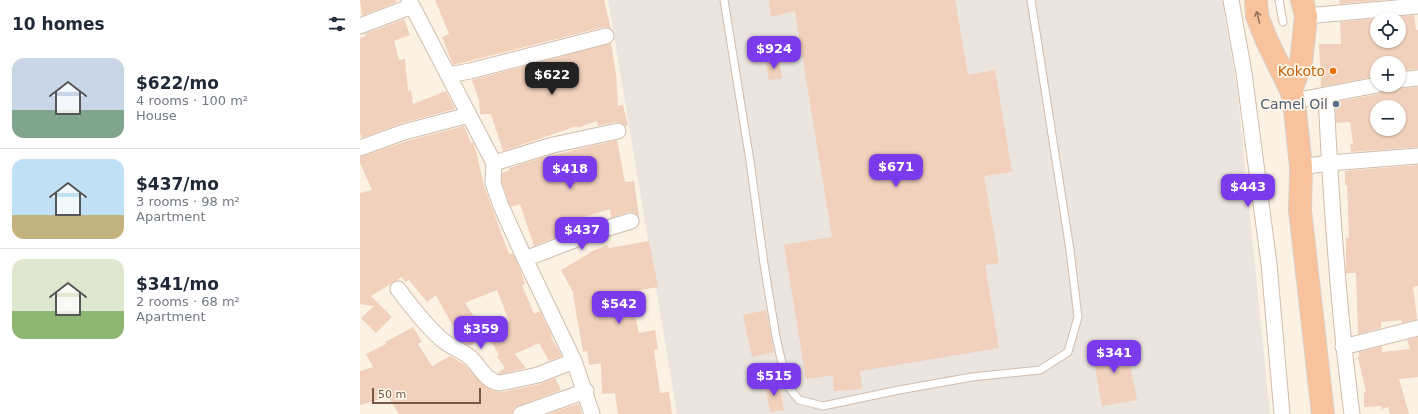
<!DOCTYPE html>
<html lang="en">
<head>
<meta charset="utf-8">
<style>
	:root { --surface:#fff; --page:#f2f2f3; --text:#1f2937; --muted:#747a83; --line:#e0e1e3; --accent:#7c3aed }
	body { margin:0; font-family:"DejaVu Sans",sans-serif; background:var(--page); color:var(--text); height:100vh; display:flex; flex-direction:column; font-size:15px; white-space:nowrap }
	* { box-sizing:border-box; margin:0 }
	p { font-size:13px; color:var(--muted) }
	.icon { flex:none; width:22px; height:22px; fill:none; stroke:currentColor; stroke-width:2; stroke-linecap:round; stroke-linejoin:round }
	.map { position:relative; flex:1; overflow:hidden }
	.drawer { display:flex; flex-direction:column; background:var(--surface); width:360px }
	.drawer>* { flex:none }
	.controls { position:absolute; left:1010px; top:12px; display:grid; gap:8px }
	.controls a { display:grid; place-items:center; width:36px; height:36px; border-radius:50%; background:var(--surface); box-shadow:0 1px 3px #0004; font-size:20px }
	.scale { position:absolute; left:12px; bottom:10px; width:109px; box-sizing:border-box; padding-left:4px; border:2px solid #74584a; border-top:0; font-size:11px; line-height:14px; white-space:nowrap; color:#74584a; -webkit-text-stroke:3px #fff6ea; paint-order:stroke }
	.price { position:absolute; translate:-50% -34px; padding:0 9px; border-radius:8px; background:var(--accent); color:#fff; font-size:13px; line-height:26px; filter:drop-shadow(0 1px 2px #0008) }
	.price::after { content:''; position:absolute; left:50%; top:24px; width:12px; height:9px; margin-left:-6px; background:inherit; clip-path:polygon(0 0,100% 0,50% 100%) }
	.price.current { background:#222; color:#fff }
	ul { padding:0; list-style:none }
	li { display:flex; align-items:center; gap:12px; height:100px; padding:0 12px }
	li+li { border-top:1px solid var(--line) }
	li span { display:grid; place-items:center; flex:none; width:112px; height:80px; border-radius:12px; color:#555 }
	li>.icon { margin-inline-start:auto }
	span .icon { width:48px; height:48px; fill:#fffc; stroke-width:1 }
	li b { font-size:17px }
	h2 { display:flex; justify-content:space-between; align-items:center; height:48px; padding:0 12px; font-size:17px }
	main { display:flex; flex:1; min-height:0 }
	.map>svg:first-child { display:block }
	.industrial { fill:#ece4de }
	.building { fill:#f1d0bc; fill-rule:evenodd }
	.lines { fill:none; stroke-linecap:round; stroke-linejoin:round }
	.service-casing { stroke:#d0bcad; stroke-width:9 }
	.minor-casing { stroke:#d0bcad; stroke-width:17 }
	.trunk-casing { stroke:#d8d0cc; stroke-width:24 }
	.service { stroke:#fff; stroke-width:7 }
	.minor { stroke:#fff; stroke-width:15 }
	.trunk { stroke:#f8c39c; stroke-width:22 }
	.oneway { stroke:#95735e }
	.food-dot { fill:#e8710a; stroke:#fff6ea; stroke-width:1.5 }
	.service-dot { fill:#5c6f8a; stroke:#fff6ea; stroke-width:1.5 }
	.labels { text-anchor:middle; stroke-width:3.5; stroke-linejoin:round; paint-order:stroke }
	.food-label { font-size:14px; fill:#c56008; stroke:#fff6ea; text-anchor:end }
	.service-label { font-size:14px; fill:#4e5e75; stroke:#fff6ea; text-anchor:end }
</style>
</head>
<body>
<main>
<section class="drawer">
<h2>10 homes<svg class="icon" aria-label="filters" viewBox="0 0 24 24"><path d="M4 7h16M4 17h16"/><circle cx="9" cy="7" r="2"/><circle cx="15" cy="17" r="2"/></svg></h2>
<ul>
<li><span style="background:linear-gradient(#c9d6e8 65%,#7fa58c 0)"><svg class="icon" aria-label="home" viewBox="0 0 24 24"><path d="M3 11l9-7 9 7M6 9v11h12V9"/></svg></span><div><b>$622/mo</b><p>4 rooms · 100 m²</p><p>House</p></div></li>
<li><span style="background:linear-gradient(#bfe0f5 70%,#c2b280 0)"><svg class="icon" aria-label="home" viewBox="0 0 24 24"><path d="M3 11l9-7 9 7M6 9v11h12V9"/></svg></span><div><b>$437/mo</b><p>3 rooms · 98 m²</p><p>Apartment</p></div></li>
<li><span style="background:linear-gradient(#dfe7d0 65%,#8fb573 0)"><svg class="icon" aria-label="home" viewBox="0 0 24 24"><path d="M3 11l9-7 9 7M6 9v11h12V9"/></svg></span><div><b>$341/mo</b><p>2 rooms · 68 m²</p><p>Apartment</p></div></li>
</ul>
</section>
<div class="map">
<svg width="1058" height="414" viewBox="0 0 1058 414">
	<rect width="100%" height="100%" fill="#fcf2e4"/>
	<!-- industrial -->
	<path class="industrial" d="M248 0H862L877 88 910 414H317Z"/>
	<!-- building -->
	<path class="building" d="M0 0H36L37 2 2 16Z
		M75 0H244L251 29 244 27 93 65 82 37 89 34Z
		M409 0H595L608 75 635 70 652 172 624 176 639 263 625 265 639 348 500 371 502 389 474 391 473 375 446 379 424 245 472 237 435 11 411 17Z
		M979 0H1024L980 4Z
		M1054 15 1056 30H1058V69L1039 71V63H1017V76L961 87 959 44H981L980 22ZM1017 19H1039V41H1017Z
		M44 19 50 35 34 41 39 60 45 59 48 91 51 90 53 104 86 91 95 109 42 123 2 138 0 133V38L6 36 5 34Z
		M251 43 256 74 258 106 263 105 268 125 265 126 261 123 256 122 238 126 237 121 217 128V126L143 151 131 114H120L119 100 112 80Z
		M419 60 422 78 409 80 406 62Z
		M1058 87V147L991 152 990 144H993L990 122 976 123 975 102 1019 94 1024 90ZM1017 107H1039V129H1017Z
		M104 126 111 143 113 142 117 155 124 186 149 254 153 253 160 269 165 284 162 285 174 314 180 311 192 336 191 337 202 356 189 361 179 343 155 354 166 368 140 374 138 373 145 368 137 356 139 355 127 334 149 321 137 290 105 303 127 336 109 346 104 342 89 319 76 295 67 302 49 280 45 282 42 277 11 296 32 317 16 333 1 318 14 306 0 304V193L12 190 0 163V157L47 141Z
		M257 140 265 182 274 181 279 216 273 212H269L251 218 250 209 224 217 227 224 203 233 204 234 174 246 160 204 151 207 149 203 142 182V173L150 170 149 168 181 158Z
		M1058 165V286L1053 287 1057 319 1042 323V320L1021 322V328L998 334 996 273H986V238H989L987 185H985V171Z
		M289 241 298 287 270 292 279 333 295 330 298 349 294 350 300 393 309 392 312 414H258L255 393 242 394 241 363 229 365 227 351 223 352 213 295 214 294 201 270 230 253V252L248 245 249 248Z
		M406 310 414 352 392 357 383 315Z
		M53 327 62 342 58 344 72 366 90 356 105 365 121 383 133 391 142 392 180 384 195 378 201 390 158 406 154 408 152 414H39L28 397 0 405V371L13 367 6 354 26 344 25 342Z
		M1058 337V377L1039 379 1049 414H1030L1028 407 1022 409 1021 406 1004 407V392H1006L998 357H999V352L1022 346V352L1050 349 1047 340Z
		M765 342 777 400 742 406 732 348Z
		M419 382 424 410 410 412 405 384Z
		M219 404 222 414H188L208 407Z"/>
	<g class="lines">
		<defs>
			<path id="service" d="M364 0 390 161 404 264 416 337 427 385 439 400 463 406 539 390 612 377 680 370 708 352 718 317 710 250 671 0
				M919 0 923 22"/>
			<path id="minor" d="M49 0 134 163 133 183 141 206 165 259 214 361 232 414
				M871 0 884 73 909 264 922 414
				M946 16 1058 6
				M0 26 52 6
				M88 75 110 71 246 36
				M1039 80 1058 78
				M966 95C971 201 978 308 992 414
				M934 101 1017 85
				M0 148 44 132 109 115
				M134 163 193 145 258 131
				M941 167 969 163 1058 156
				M165 259 235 232 271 221
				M38 289C50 305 69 330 85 342 93 348 103 351 111 358 120 367 126 382 140 383L178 375 214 361
				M983 347 1058 328
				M161 414 226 391"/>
			<path id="trunk" d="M896 0 897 16 907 41 931 90 934 101 941 167 940 210 963 414
				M931 90 941 63 946 16 942 0"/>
		</defs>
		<!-- service casing -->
		<use href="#service" class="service-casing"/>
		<!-- minor casing -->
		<use href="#minor" class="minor-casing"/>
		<!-- trunk casing -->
		<use href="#trunk" class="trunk-casing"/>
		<!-- service -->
		<use href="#service" class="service"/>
		<!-- minor -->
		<use href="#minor" class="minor"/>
		<!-- trunk -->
		<use href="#trunk" class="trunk"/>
	</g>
	<!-- one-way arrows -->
	<defs><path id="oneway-shaft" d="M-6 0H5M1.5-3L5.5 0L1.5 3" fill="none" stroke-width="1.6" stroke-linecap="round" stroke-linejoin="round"/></defs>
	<use class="oneway" href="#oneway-shaft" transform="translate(898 17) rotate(-104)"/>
	<!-- markers -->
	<circle class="food-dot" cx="973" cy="71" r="4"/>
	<circle class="service-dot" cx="976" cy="104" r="4"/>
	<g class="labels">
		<!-- food labels -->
		<g class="food-label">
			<text x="965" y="76">Kokoto</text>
		</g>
		<!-- service labels -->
		<g class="service-label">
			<text x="968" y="109">Camel Oil</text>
		</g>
	</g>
</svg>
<div class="controls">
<a><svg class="icon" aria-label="locate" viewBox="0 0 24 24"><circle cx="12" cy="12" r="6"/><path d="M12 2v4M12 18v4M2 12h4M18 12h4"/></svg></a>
<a>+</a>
<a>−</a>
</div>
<div class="scale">50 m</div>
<b class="price" style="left:414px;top:70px">$924</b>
<b class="price current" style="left:192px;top:96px">$622</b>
<b class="price" style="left:536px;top:188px">$671</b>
<b class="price" style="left:210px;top:190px">$418</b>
<b class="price" style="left:888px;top:208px">$443</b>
<b class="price" style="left:222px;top:251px">$437</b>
<b class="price" style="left:259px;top:325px">$542</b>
<b class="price" style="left:121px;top:350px">$359</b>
<b class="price" style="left:754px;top:374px">$341</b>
<b class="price" style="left:414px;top:397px">$515</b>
</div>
</main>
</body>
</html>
